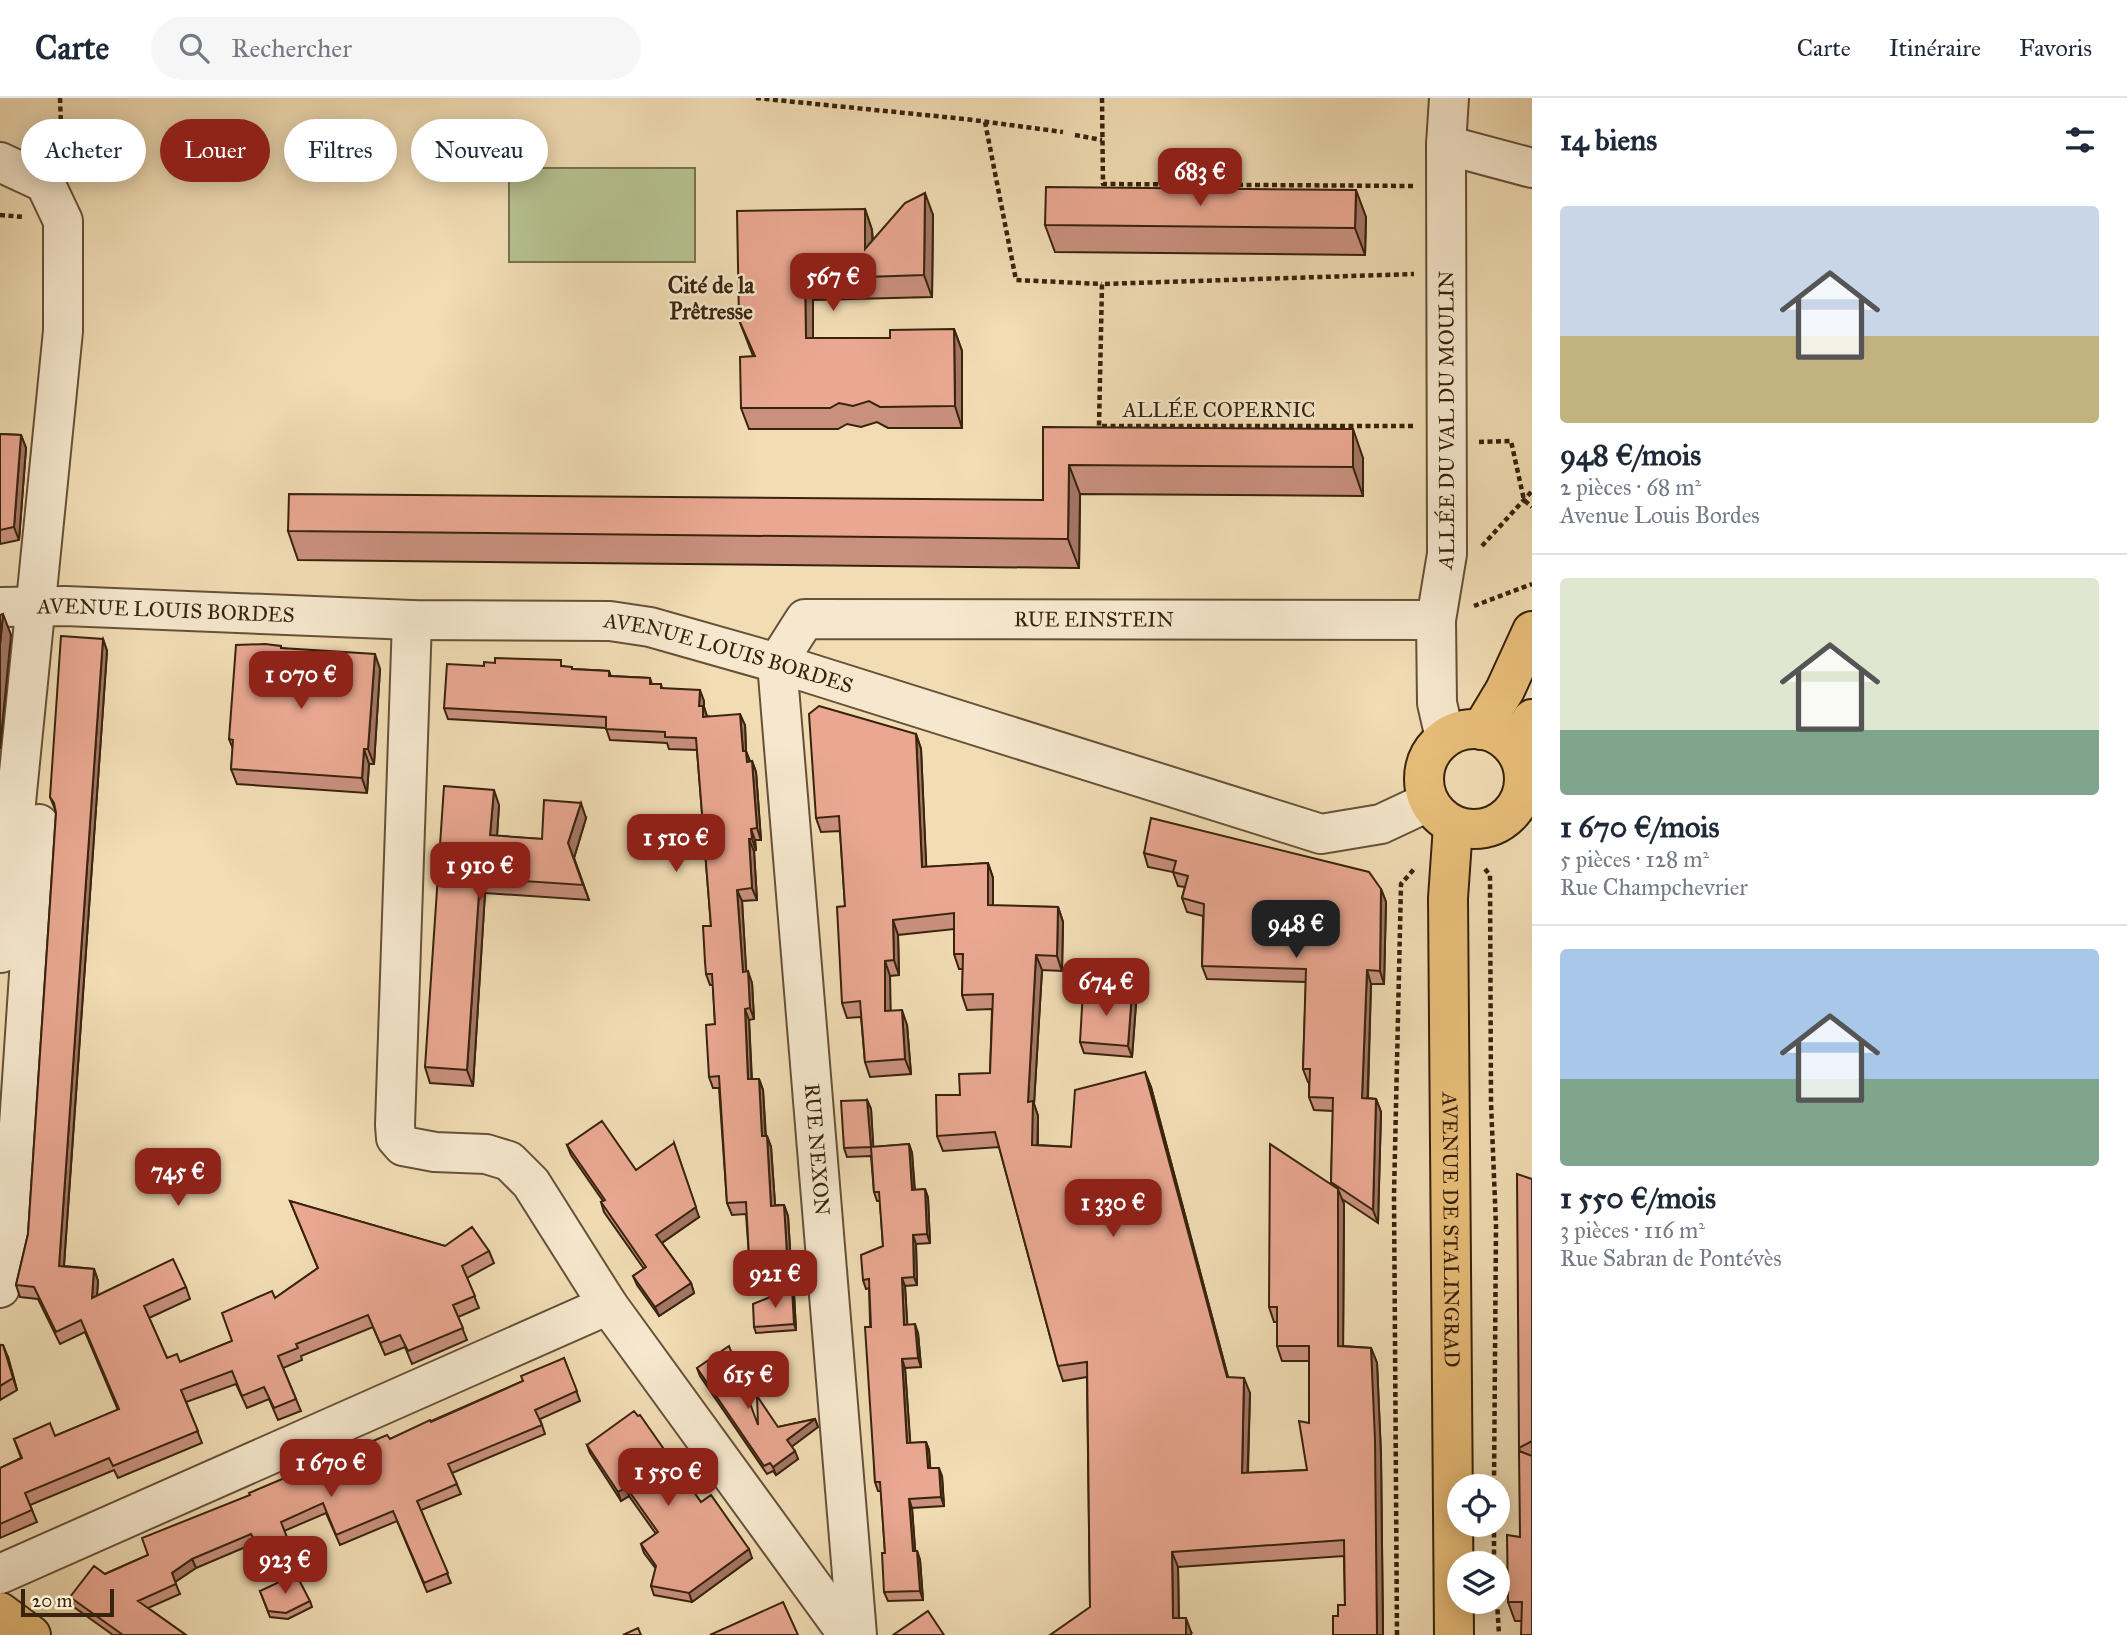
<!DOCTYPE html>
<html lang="fr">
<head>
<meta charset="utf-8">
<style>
	:root { --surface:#fff; --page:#f6f6f7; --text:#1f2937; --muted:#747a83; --line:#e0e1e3; --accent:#8f2418 }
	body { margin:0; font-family:"IM FELL Great Primer",serif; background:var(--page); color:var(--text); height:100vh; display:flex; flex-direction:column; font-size:26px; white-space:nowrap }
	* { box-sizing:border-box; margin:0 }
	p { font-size:23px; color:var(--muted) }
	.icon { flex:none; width:38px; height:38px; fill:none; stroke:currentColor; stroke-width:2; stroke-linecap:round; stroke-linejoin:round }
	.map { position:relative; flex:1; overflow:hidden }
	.side { display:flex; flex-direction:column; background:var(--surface); width:595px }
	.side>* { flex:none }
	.banner { position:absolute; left:21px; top:21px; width:665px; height:63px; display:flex; gap:14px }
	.controls { position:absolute; left:1447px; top:1376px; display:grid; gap:14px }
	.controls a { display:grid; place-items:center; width:63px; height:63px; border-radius:50%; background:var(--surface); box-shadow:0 4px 18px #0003; font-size:35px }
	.scale { position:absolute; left:21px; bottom:18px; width:93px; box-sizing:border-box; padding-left:7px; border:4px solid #38230d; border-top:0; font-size:19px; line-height:24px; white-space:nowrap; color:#38230d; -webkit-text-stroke:5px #f6e8ce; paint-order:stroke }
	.price { position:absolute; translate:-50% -60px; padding:0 16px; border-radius:14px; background:var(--accent); color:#fff; font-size:23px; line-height:46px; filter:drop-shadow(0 2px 4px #0008) }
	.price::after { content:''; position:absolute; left:50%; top:42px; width:21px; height:16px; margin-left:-10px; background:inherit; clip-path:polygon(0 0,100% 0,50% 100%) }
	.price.active { background:#222; color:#fff }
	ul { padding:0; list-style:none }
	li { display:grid; align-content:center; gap:14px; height:371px; padding:0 28px }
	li+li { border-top:2px solid var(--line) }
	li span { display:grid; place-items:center; height:217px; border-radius:7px; color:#555 }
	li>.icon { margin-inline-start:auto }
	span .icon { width:126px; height:126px; fill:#fffc; stroke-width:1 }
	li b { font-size:30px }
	h2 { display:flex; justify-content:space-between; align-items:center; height:84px; padding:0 28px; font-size:30px }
	.pill { padding:0 24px; border-radius:32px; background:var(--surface); box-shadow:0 4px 18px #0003; font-size:24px; line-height:63px }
	.pill.active { background:var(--accent); color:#fff }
	header { display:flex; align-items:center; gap:42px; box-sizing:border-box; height:98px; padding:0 35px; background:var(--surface); border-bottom:2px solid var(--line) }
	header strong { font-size:33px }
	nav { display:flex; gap:38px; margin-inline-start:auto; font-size:24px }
	.search { width:490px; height:63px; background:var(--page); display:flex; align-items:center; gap:18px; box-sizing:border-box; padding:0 24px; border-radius:38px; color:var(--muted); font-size:26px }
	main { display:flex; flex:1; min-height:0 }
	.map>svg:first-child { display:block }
	.park { fill:#b6c190; stroke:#77724e; stroke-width:2 }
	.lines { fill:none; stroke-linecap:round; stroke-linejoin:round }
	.minor-casing { stroke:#665137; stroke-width:42 }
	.major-casing { stroke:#38230d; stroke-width:42 }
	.path { stroke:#38230d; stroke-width:4.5; stroke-dasharray:5 3.5; stroke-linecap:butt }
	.minor { stroke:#f6e8ce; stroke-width:38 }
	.major { stroke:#e8be7a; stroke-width:38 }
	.wall { fill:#c9907e; stroke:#38230d; stroke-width:2 }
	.shaded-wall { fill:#a47666; stroke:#38230d; stroke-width:2 }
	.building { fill:#eaa892; stroke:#38230d; stroke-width:2 }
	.labels { text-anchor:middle; stroke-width:5; stroke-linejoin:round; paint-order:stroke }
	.street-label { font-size:21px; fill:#38230d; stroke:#f6e8ce }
	.neighbourhood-label { font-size:23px; font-weight:bold; fill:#38230d; stroke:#f6e8ce }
</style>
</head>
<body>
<header>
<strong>Carte</strong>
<div class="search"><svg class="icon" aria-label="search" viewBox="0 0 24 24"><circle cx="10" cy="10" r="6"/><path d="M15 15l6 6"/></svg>Rechercher</div>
<nav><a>Carte</a><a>Itinéraire</a><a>Favoris</a></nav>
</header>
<main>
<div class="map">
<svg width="1532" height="1537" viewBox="0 0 1532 1537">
	<rect width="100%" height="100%" fill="#f1dcb4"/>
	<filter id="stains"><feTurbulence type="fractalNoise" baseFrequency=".00286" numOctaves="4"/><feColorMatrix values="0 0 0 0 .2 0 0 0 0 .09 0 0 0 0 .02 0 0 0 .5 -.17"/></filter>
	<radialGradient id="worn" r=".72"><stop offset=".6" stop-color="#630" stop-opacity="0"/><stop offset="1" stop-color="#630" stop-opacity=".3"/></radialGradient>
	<!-- park -->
	<path class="park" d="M509 70H695V164H509Z"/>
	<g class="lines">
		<defs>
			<g id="minor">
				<path d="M1446 47 1532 70"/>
				<path d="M0 64 45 85 63 123V233L1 855"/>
				<path id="s1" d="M0 509 65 508 412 522 610 523 650 529 777 565 1321 736 1381 726 1428 704"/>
				<path d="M412 522 395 1027 396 1040 403 1048 435 1054 486 1056 509 1063 531 1085 608 1207 848 1537"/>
				<path id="s2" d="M777 565 857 1537"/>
				<path id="s3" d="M777 565 805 521 1436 522"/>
				<path id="s4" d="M1445 640 1437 605 1436 522 1447 456 1446 47 1449 0"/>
				<path d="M0 1190 11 1147 39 726"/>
				<path d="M0 1476 608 1207"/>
			</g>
			<g id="major">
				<circle cx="1474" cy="681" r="50"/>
				<path d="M1481 632 1505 592 1532 533"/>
				<path d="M1513 649 1532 621"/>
				<path id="s5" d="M1453 728 1448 800 1454 1537"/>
				<path d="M0 1514 31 1537"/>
			</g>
		</defs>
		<!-- minor casing -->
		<use href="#minor" class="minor-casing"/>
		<!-- major casing -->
		<use href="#major" class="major-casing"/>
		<!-- path -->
		<path class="path" d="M60 0 62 55
			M756 0 965 21 1063 34
			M1102 0 1103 86 1414 88
			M985 24 1016 182 1102 186
			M1075 37 1102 42
			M0 117 24 119
			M1413 328H1099L1102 186 1414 176
			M1479 344 1511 343 1524 402 1532 409
			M1482 448 1532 393
			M1474 508 1532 486
			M1485 771 1490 777 1491 1005 1496 1128 1494 1388
			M1494 1426V1465
			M1497 1503 1499 1537
			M1397 1537 1394 1097 1401 786 1415 770"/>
		<!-- minor -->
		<use href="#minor" class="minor"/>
		<!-- major -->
		<use href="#major" class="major"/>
	</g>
	<!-- wall -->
	<path class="wall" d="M865 111 872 132 873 142 933 117 932 199 813 202V240H890L954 231 962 253V330H888L877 324 861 329 847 326 838 331H749L741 310 753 258 739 222Z
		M1366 119 1365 157 1055 154 1045 127Z
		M1043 329 1363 360V398L1080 396 1079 470 298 462 288 433 1043 402Z
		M0 336 21 337 26 350 19 442 0 446Z
		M103 541 107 553 64 1168 94 1171 98 1183 97 1197 186 1189 190 1201 149 1220 167 1260 180 1264 232 1243 275 1200 318 1170 290 1103 445 1148 489 1153 494 1165 467 1180 479 1210 458 1219 467 1242 412 1266 405 1249 385 1257 373 1229 301 1258 302 1262 283 1270 301 1313 278 1322 269 1301 247 1310 236 1286 186 1304 202 1345 118 1380 114 1372 30 1407 37 1424 0 1440V1370L21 1360 14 1341 55 1338 118 1312 85 1234 60 1246 38 1201 20 1199 16 1187 28 1136 56 714 50 699Z
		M282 550 380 571 374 666H369L367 695 237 686 231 671 233 651 229 641Z
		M484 568H563L573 571 609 573 611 578 650 580 652 586H661L662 590 704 603V609L707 618 745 627 746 653 750 663H752L756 674 761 742H755L756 752 754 753 757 802 742 803 746 874 752 885 754 921 749 922 752 981H759L763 992 766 1038H767L771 1049 775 1107H784L788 1118 791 1167 753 1169 749 1158 746 1116 732 1117 727 1105 719 990H713L709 979 715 926 713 887H710L706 876 711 828 697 652 669 651 667 645 610 642 606 630 448 621 444 610Z
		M916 636 921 651 926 769 988 765 993 780V808L1058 809 1063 824 1062 873 1042 872 1034 1006 1038 1018V1047L1071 1049 1145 974 1151 989 1228 1279 1250 1295 1248 1375 1307 1372 1309 1325V1263H1282L1277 1248V1224H1274L1269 1209 1333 1087 1331 1084 1333 1013 1314 1012 1309 999V984H1308L1303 971 1306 884 1207 881 1202 868 1203 818 1187 814 1182 800 1185 789 1178 788 1173 774 1148 769 1144 755 1381 791 1386 804 1384 886H1371L1368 1000 1376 1001 1381 1014 1378 1125 1342 1101 1344 1106 1343 1248 1371 1250 1377 1265 1381 1357 1383 1537 1338 1518 1345 1507 1344 1458 1178 1469 1179 1520 1191 1534 1090 1509 1087 1279 1063 1283 1058 1268 999 1049 943 1053 937 1038 960 997 990 975 992 911 967 912 962 897 963 871H959L954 856V831L898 837 899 877 890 878V913L907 927 911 976 870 979 865 964 861 919 847 920 842 905 845 808 840 733 821 734 816 720Z
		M499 707 497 738 542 741 586 720 574 760 589 802 485 795 473 988 430 985 425 969Z
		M1132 895 1136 906 1132 959 1084 955 1080 944Z
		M867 1002 871 1011 873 1049 909 1046 912 1055 915 1092 925 1091 928 1100 930 1145 916 1146 917 1187 905 1188 907 1226 918 1235 921 1269 905 1270 910 1345 926 1344 929 1352 930 1370 942 1378 944 1408 912 1410 915 1453H917L920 1462 923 1502 888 1503 884 1494 885 1455 881 1393H878L875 1384 869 1190 866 1191 863 1182 883 1148 880 1103H877L874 1094 871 1058 847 1059 844 1050Z
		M567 1047 636 1072 699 1119 662 1145 691 1185 694 1195 659 1218 637 1187 633 1178 644 1171 604 1114 601 1104 603 1103 571 1057Z
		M1532 1081V1537L1522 1523H1515L1508 1504 1520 1439V1354L1519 1350Z
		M792 1190 794 1196 796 1232 756 1235 754 1229Z
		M0 1247 8 1259 17 1292 0 1302Z
		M564 1260 580 1303 540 1321 545 1336 452 1375 461 1396 421 1412 451 1485 427 1494 397 1423 340 1447 326 1415 284 1433 291 1451 264 1462 255 1445 196 1470 175 1484 180 1496 148 1510 186 1537H113L74 1509 70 1499 105 1476 148 1457 390 1341 523 1283Z
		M697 1270 758 1327 778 1329 815 1321 818 1329 791 1349 798 1361 776 1377 773 1373 767 1376 700 1278Z
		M587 1347 701 1404 752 1460 692 1504 654 1497 651 1488 656 1471 644 1455 641 1446 656 1436 629 1398 621 1403 590 1355Z
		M260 1493 310 1503 312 1509 288 1521 270 1519Z"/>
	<!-- shaded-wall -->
	<path class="shaded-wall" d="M1356 92 1366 119 1365 157 1355 130Z
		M925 95 933 117 932 199 924 177Z
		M865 111 872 132 873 172 865 151Z
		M805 181 813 202V261L806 240Z
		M954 231 962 253V330L955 308Z
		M1353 331 1363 360V398L1353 369Z
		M21 337 26 350 19 442 14 429Z
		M1069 367 1080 396 1079 470 1068 441Z
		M3 516 11 537 0 651V547Z
		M103 541 107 553 63 1180 59 1168Z
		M375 556 380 571 374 666 368 651Z
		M700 592 704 603V609L707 619V630L699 608Z
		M740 616 745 627 746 653 750 664 751 675 743 653Z
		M916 636 921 651 927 784 922 769Z
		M364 651 369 666 367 695 362 680Z
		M752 663 756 674 761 742 757 730Z
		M494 692 499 707 496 753 490 737Z
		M581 705 586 720 574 760 589 802 568 745Z
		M751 731 755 742 756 752 752 741Z
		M749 741 754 753 757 802 752 790Z
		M988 765 993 780V822L988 807Z
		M480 780 485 795 473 988 467 972Z
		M1381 791 1386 804 1384 886 1380 873Z
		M737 792 742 803 747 885 743 874Z
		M1058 809 1063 824 1062 873 1057 858Z
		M893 822 898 837 899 877 894 862Z
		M1036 857 1042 872 1034 1006 1038 1018 1037 1062 1032 1047 1028 1004Z
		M885 863 890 878 891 928 885 913Z
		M1367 872 1371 886 1367 1014 1362 1000Z
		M748 873 752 885 754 921 750 910Z
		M1132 895 1136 906 1132 959 1128 948Z
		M745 911 749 922 752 993 748 981Z
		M902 912 907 927 911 976 905 961Z
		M1145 974 1151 989 1232 1294 1227 1279Z
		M759 981 763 992 766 1049 762 1038Z
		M1376 1001 1381 1014 1378 1125 1373 1112Z
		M867 1002 871 1011 874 1058 871 1049Z
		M767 1038 771 1049 776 1119 771 1108Z
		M674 1045 699 1119 660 1146 656 1137Z
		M909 1046 912 1055 915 1101 912 1092Z
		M925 1091 928 1100 930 1145 927 1136Z
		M1338 1091 1344 1106 1343 1263 1338 1248Z
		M784 1107 788 1118 791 1167 787 1156Z
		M913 1137 916 1146 917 1187 914 1179Z
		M94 1171 98 1183 96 1212 92 1200Z
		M902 1180 905 1188 908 1236 904 1227Z
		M691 1185 694 1195 659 1218 655 1209Z
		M792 1190 794 1196 796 1232 794 1226Z
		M915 1226 918 1235 921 1269 918 1260Z
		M3 1247 8 1259 17 1292 13 1280Z
		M1371 1250 1377 1265 1381 1357 1383 1537H1377Z
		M902 1261 905 1270 911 1354 907 1345Z
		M1244 1280 1250 1295 1247 1390 1242 1375Z
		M815 1321 818 1329 790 1350 787 1342Z
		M926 1344 929 1352 931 1379 928 1370Z
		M795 1353 798 1361 776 1377 773 1369Z
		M939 1370 942 1378 944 1408 941 1399Z
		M626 1389 629 1398 621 1403 618 1394Z
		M909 1401 912 1410 916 1462 913 1453Z
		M749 1451 752 1460 692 1504 689 1495Z
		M917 1453 920 1462 923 1502 920 1493Z
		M1172 1454 1178 1469 1179 1535 1173 1520Z
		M192 1461 196 1470 175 1484 172 1475Z
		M1186 1520 1191 1534V1537H1186Z"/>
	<!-- building -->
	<path class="building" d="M1046 89 1356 92 1355 130 1045 127Z
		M925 95 924 177 805 181 806 240H890V232L954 231 955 308 880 309 869 303 853 308 839 305 830 310H741L740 259 755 258 739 222 737 113 865 111V151L905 105Z
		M1043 329 1353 331V369L1069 367 1068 441 288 433 289 396 1043 402Z
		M0 336 21 337 14 429 0 432Z
		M3 516 0 547V517Z
		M61 538 103 541 59 1168 94 1171 92 1200 173 1161 186 1189 144 1208 167 1260 177 1256 180 1264 232 1243 222 1215 272 1193 275 1200 318 1170 290 1103 445 1148 472 1129 489 1153 462 1168 475 1198 453 1207 463 1230 408 1253 400 1237 380 1245 368 1217 296 1246 298 1250 278 1258 296 1301 274 1310 264 1289 242 1298 232 1273 181 1292 198 1333 113 1368 109 1360 25 1395 32 1412 0 1426V1370L22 1360 14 1341 50 1325 55 1338 119 1311 81 1222 56 1234 34 1189 16 1187 28 1136 56 715 54 705 50 699Z
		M265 546 281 548V550L375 556 368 651H364L362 680 231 671 233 642 229 641 236 547Z
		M495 560 561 562V568L572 569V571L609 573V578L650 580V586H661V590L700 592 699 608H703V619L740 616 743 653H746L747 664 752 663 757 730 751 731 752 741H749L752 790 737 792 743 874 748 873 750 910 745 911 748 981H759L762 1038H767L771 1108 784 1107 787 1156 749 1158 746 1104 727 1105 719 978 709 979 706 927 715 926 712 876H706L705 864 703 828H711L696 640 665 639V634L606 631V619L444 610 447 566 484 568V564L495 565Z
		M819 608 916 636 922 769 988 765V807L1058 809 1057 858 1036 857 1028 1004 1033 1003 1032 1047 1071 1049 1075 992 1145 974 1227 1279 1244 1280 1242 1375 1307 1372 1299 1323 1309 1325V1248H1277V1209H1269L1270 1046 1338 1091V1248L1371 1250 1375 1342 1377 1537H1333V1518H1338V1507H1345L1344 1442 1172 1454 1173 1520H1186V1537H1050L1090 1509 1087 1264 1058 1268 995 1034 937 1038 936 997H960L959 976 990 975 993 896 962 897 963 856H954V815L893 822 894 862 885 863V913L902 912 905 961 865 964 860 903 842 905 837 809 845 808 839 718 816 720 809 616Z
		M444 688 494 692 490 737 542 741 544 702 581 705 568 745 583 787 480 780 467 972 425 969Z
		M1151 720 1369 774 1381 791 1380 873 1367 872 1362 1000 1376 1001 1373 1112 1331 1084 1333 1000 1309 999 1310 971H1303L1306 871 1202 868 1204 806 1182 800 1188 778 1173 774 1176 763 1144 755Z
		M1083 892 1132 895 1128 948 1080 944Z
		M867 1002 871 1049 909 1046 912 1092 925 1091 927 1136 913 1137 914 1179 902 1180 904 1227 915 1226 918 1260 902 1261 907 1345 926 1344 928 1370H939L941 1399 909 1401 913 1453H917L920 1493 884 1494 882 1455H885L880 1384H875L865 1229H871L869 1181 863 1182 861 1157 883 1148 879 1094H874L871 1049 844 1050 841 1003Z
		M602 1023 636 1072 674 1045 696 1109 656 1137 691 1185 655 1209 633 1178 646 1169 601 1104 605 1102 567 1047Z
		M1517 1076 1532 1081V1343L1519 1350Z
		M792 1190 794 1226 754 1229 753 1206Z
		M0 1247H3L13 1280 0 1288Z
		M729 1248 758 1327 757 1298 778 1329 815 1321 787 1342 795 1353 773 1369 770 1365 764 1368 697 1270Z
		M564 1260 577 1293 535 1312 542 1327 448 1366 457 1386 417 1403 448 1475 424 1485 393 1413 336 1437 323 1405 281 1424 288 1442 261 1453 251 1436 192 1461 172 1475 176 1486 138 1503 186 1537H123L70 1499 94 1468 105 1476 148 1457 142 1440 250 1397 249 1395 387 1337 390 1341 430 1322 431 1324 523 1283 521 1278Z
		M634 1313 638 1318 640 1317 701 1404 711 1397 749 1451 689 1495 651 1488 656 1468 641 1446 658 1434 626 1389 618 1394 587 1347Z
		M1519 1353 1532 1358V1537H1521L1522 1504H1508L1507 1437 1520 1439Z
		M296 1476 310 1503 286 1515 268 1513 260 1493Z
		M783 1504 798 1537H710Z
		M928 1513 944 1537H893Z
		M638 1530 641 1537H623Z"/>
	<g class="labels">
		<!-- street labels -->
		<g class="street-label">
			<text x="1219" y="319">ALLÉE COPERNIC</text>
			<text dy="7" stroke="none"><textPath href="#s4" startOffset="320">ALLÉE DU VAL DU MOULIN</textPath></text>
			<text dy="7" stroke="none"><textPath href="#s1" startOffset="166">AVENUE LOUIS BORDES</textPath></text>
			<text dy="7" stroke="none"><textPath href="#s3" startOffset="341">RUE EINSTEIN</textPath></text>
			<text dy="7" stroke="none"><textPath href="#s1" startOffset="733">AVENUE LOUIS BORDES</textPath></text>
			<text dy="7" stroke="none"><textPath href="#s2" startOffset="488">RUE NEXON</textPath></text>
			<text dy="7" stroke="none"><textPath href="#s5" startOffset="404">AVENUE DE STALINGRAD</textPath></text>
		</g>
		<!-- neighbourhood labels -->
		<g class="neighbourhood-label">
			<text x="711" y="195">Cité de la<tspan x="711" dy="26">Prêtresse</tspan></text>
		</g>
	</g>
	<rect width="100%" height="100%" filter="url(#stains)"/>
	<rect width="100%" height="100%" fill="url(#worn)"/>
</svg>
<div class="controls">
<a><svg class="icon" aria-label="locate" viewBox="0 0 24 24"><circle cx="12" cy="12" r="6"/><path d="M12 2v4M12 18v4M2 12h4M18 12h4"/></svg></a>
<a><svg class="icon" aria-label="layers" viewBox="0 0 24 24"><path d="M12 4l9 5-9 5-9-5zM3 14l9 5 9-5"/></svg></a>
</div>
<div class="scale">20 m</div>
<b class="price" style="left:1200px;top:110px">683 €</b>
<b class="price" style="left:833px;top:215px">567 €</b>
<b class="price" style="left:301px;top:613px">1 070 €</b>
<b class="price" style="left:676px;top:776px">1 510 €</b>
<b class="price" style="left:480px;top:804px">1 910 €</b>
<b class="price active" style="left:1296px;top:862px">948 €</b>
<b class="price" style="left:1106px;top:920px">674 €</b>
<b class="price" style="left:178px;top:1110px">745 €</b>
<b class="price" style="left:1113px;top:1141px">1 330 €</b>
<b class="price" style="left:775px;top:1212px">921 €</b>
<b class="price" style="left:748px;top:1313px">615 €</b>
<b class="price" style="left:331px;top:1401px">1 670 €</b>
<b class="price" style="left:668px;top:1410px">1 550 €</b>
<b class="price" style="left:285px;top:1498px">923 €</b>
<div class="banner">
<a class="pill">Acheter</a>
<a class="pill active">Louer</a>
<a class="pill">Filtres</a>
<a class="pill">Nouveau</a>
</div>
</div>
<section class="side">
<h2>14 biens<svg class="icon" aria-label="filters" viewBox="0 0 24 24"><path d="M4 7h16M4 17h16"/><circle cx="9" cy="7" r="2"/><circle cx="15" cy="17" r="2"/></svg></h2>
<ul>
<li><span style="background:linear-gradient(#c9d6e8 60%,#c2b280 0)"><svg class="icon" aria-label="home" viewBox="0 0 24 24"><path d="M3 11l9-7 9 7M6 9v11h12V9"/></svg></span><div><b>948 €/mois</b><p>2 pièces · 68 m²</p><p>Avenue Louis Bordes</p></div></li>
<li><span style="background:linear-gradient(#dfe7d0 70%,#7fa58c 0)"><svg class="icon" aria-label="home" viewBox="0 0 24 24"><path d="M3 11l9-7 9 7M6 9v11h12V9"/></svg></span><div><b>1 670 €/mois</b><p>5 pièces · 128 m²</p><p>Rue Champchevrier</p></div></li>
<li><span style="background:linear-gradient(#a9c7e8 60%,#7fa58c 0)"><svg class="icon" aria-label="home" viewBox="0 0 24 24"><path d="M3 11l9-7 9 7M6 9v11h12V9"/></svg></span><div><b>1 550 €/mois</b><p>3 pièces · 116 m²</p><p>Rue Sabran de Pontévès</p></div></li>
</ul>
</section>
</main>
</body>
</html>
